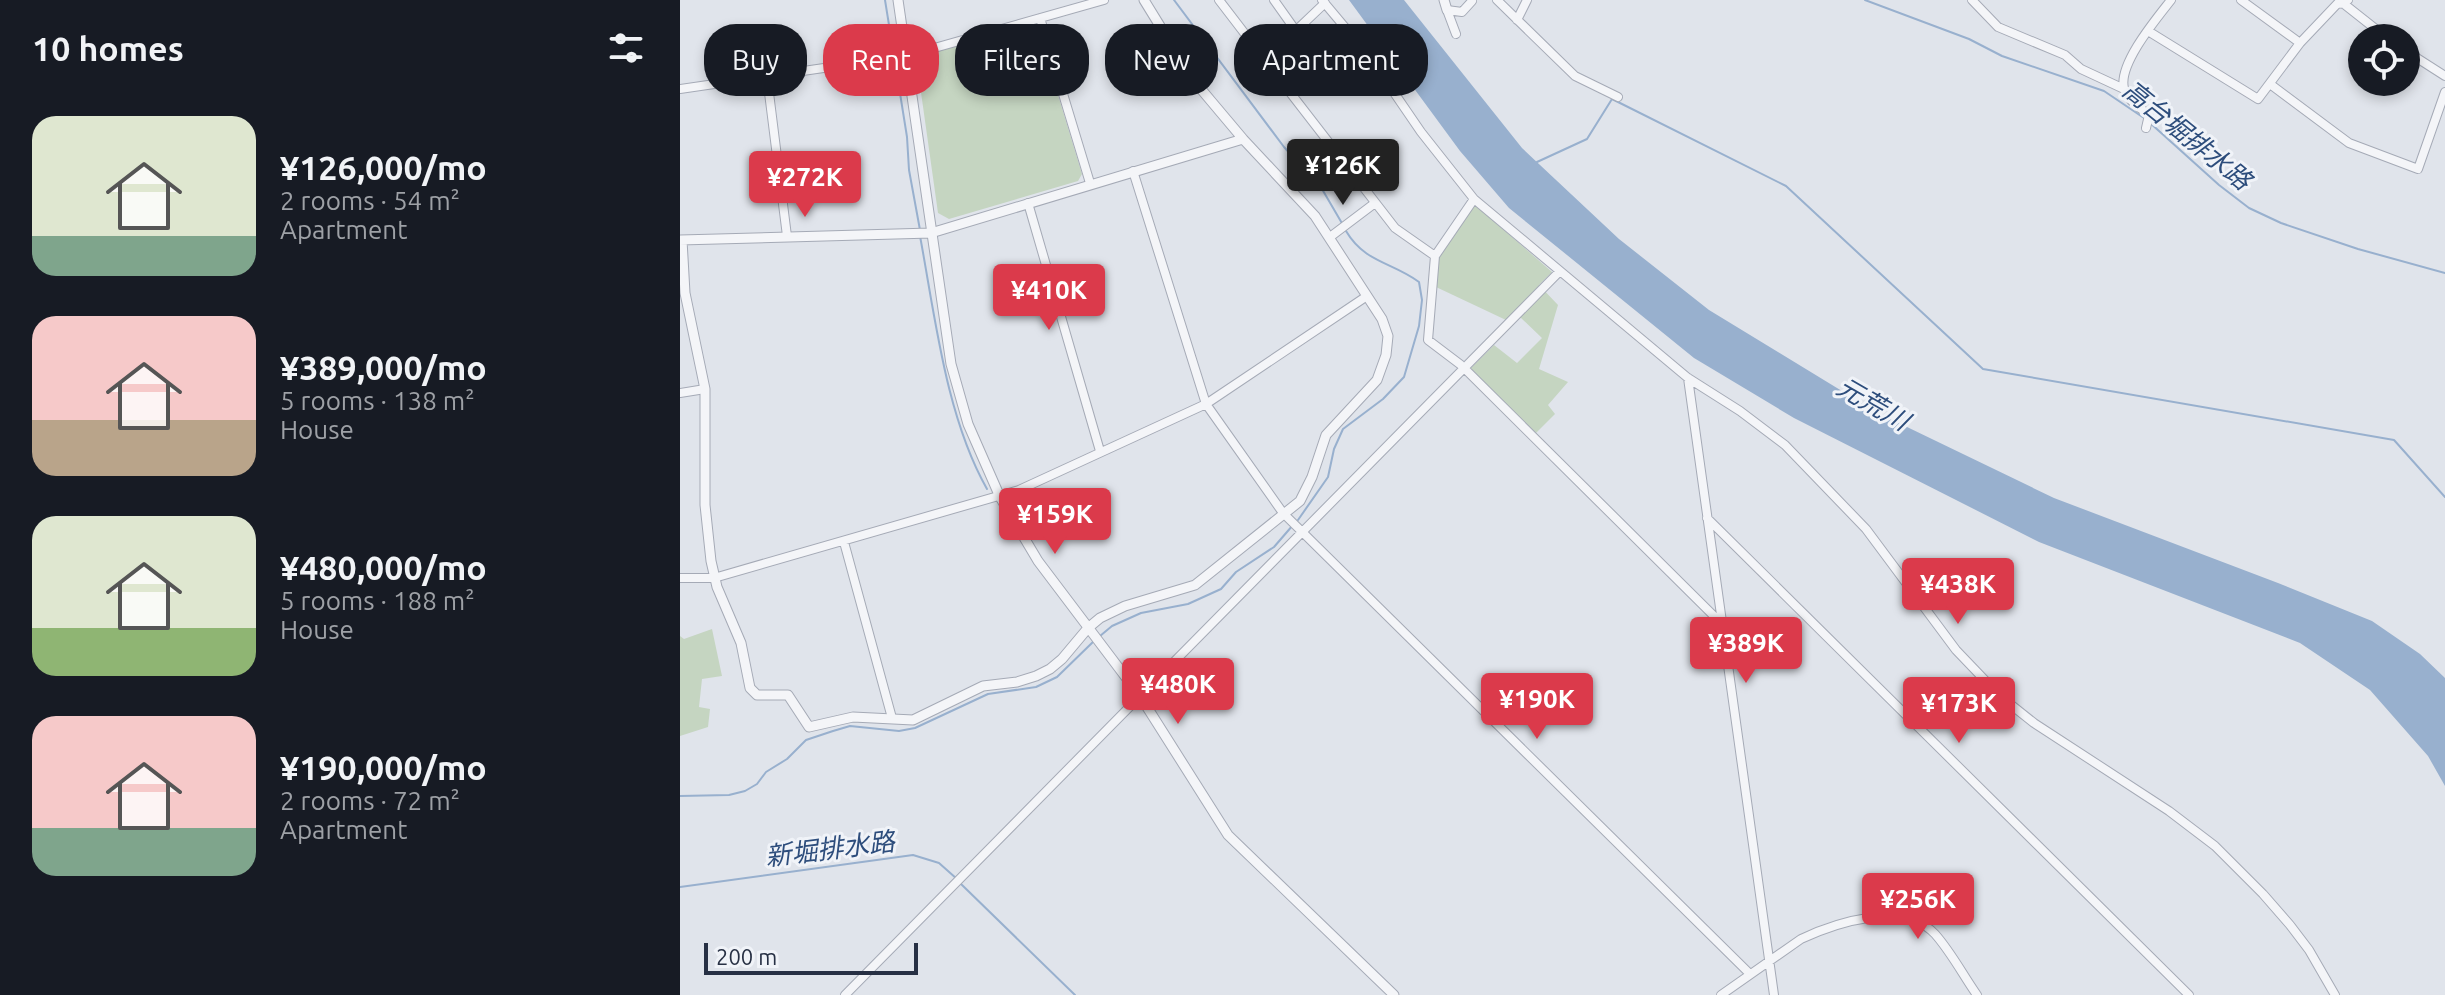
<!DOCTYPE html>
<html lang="en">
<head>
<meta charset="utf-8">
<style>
	:root { --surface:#171b24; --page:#20242c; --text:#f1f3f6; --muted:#9ea1a6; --accent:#db3a4b }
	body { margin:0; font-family:Ubuntu,"Noto Sans JP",sans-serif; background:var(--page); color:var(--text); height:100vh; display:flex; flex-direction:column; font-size:30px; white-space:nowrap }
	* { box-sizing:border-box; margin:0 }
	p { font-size:26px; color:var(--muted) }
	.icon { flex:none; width:44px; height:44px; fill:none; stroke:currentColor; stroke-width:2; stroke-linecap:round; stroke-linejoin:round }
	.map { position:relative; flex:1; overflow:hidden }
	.panel { display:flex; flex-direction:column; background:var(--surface); width:680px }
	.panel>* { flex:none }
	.hud { position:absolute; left:24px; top:24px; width:760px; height:72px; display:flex; gap:16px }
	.buttons { position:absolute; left:1668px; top:24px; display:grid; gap:16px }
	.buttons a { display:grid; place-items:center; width:72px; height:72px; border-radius:50%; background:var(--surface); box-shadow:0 4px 12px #0003; font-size:40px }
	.scale { position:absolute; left:24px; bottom:20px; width:214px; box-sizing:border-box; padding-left:8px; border:4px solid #273044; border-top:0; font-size:22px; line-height:28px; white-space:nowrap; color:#273044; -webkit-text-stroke:6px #f0f3f8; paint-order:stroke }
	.price { position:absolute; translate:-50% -68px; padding:0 18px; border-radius:8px; background:var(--accent); color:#fff; font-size:26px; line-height:52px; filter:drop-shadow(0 2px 4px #0008) }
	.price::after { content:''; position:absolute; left:50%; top:48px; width:24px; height:18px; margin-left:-12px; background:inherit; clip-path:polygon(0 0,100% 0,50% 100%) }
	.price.active { background:#222; color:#fff }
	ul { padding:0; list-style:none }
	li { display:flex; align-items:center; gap:24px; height:200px; padding:0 32px }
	li span { display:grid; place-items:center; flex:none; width:224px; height:160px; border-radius:24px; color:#555 }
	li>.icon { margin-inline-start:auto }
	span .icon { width:96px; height:96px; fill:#fffc; stroke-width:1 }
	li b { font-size:34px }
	h2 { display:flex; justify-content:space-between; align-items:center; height:96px; padding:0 32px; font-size:34px }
	.tag { padding:0 28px; border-radius:32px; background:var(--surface); box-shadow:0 4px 12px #0003; font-size:28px; line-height:72px }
	.tag.active { background:var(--accent); color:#fff }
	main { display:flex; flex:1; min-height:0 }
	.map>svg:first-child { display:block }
	.green { fill:#c5d5c1 }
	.water { fill:#98b0ce }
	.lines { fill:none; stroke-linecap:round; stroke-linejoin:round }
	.stream { stroke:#98b0ce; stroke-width:2 }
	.minor-casing { stroke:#a5aab6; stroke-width:10 }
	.tertiary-casing { stroke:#a5aab6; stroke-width:11 }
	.minor { stroke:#f4f5f8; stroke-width:8 }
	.tertiary { stroke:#f4f5f8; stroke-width:9 }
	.labels { text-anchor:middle; stroke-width:6; stroke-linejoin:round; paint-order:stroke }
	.water-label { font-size:26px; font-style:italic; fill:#2d4d7c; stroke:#f0f3f8 }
</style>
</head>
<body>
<main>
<section class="panel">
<h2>10 homes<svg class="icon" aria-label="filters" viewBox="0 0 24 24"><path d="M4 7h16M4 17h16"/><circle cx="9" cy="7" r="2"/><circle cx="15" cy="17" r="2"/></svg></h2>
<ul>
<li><span style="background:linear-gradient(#dfe7d0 75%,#7fa58c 0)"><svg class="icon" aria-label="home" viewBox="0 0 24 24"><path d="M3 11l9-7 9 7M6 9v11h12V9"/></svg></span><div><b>¥126,000/mo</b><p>2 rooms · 54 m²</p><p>Apartment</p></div></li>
<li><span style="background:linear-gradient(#f6c9c9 65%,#b9a48a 0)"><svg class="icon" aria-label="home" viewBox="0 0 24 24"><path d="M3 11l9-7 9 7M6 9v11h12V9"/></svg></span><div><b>¥389,000/mo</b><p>5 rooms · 138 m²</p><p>House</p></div></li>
<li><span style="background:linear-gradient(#dfe7d0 70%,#8fb573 0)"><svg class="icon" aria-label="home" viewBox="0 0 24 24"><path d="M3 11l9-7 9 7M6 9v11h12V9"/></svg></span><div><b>¥480,000/mo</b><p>5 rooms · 188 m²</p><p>House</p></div></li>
<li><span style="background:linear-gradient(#f6c9c9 70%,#7fa58c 0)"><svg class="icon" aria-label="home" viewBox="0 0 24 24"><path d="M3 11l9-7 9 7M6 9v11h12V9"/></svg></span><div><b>¥190,000/mo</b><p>2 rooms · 72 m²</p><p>Apartment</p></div></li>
</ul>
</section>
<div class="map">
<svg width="1765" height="995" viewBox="0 0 1765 995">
	<rect width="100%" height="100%" fill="#e0e4eb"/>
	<!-- green -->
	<path class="green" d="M351 25 358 29 402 174 398 181 269 219 258 213 236 57Z
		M793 203 872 272 859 285 878 305 859 369 888 382 868 405 875 414 856 433 790 369 814 345 837 363 862 338 841 318 826 320 756 287 759 254Z
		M32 629 42 676 22 679 19 707 30 709 28 727 0 736V636L4 639Z"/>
	<!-- water -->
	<path class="water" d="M669 0H724L842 148 939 239 1029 310 1198 413 1374 498 1598 583 1692 621 1740 654 1765 678V786L1748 756 1690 690 1620 643 1359 542 1114 418 1014 358 829 208 780 151Z"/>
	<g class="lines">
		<!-- stream -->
		<path class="stream" d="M205 0 214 56
			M494 0 604 147 642 189 663 225
			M1185 0 1289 39 1322 56 1424 91 1464 118
			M215 62 227 137 229 170 240 230
			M1469 122 1539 185 1569 208 1601 223 1678 249 1765 273
			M857 162 907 139 932 99 1106 186 1303 369 1714 440 1765 497
			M240 236C255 316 266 417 307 489
			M618 520 648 477 654 449 663 429 703 399 724 377 739 326 742 300 739 282C712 262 685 263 666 231
			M420 636 432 626 461 613 508 604 541 589 556 572 594 547 613 525
			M0 796 49 795 65 791 77 784 86 772 107 759 126 740 153 731 170 726 219 731 235 728 308 694 356 687 377 677 415 640
			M281 884 395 995
			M0 887 233 855 259 863 277 879"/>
		<defs>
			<path id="minor" d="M539 0 585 60
				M594 0 616 31
				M642 0 689 56 741 132 794 199 1008 378 1060 411 1105 445 1186 529 1276 650 1320 696 1354 723 1489 811 1535 846 1583 894 1610 925 1629 950 1655 995
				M817 0 895 76 938 97
				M1292 0 1318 27 1385 55 1401 69 1444 89
				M1561 0 1620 43
				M645 3 585 60 715 228 755 256 748 340 781 365 1041 623
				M1664 4 1707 38
				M360 18 410 183
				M837 20 847 0
				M1468 31 1578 99 1620 43 1658 3 1664 4 1668 0
				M776 34 767 10 782 12 792 1
				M1726 51 1765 76
				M87 77 107 236
				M1590 84 1669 143 1738 169 1765 92
				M0 89 226 56 424 0
				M1466 128 1469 115C1459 107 1447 100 1444 88 1438 64 1477 18 1491 0
				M453 171 526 404 603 513 1070 974
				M348 203 420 451
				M650 237 695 203
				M755 256 794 199
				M1008 378 1094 995
				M0 393 25 389
				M1027 518 1509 995
				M164 542 212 718
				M0 578H34L339 490 526 404 687 296
				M165 995 879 272
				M1041 995 1121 939C1155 923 1224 900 1255 934 1271 952 1283 975 1297 995"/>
			<path id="tertiary" d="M218 0 271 364 288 424 320 497 358 561 460 696 548 835 714 995
				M764 0 767 10
				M0 240 251 233 563 139
				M2 240 5 293 25 389V505L31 561 37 587 61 643 70 688 77 695H108L129 727 173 717 233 720 303 686 337 682 356 676 370 669 382 659 408 628 420 618 445 606 515 585 620 501 632 477 646 435 697 380 706 355 708 336 702 319 635 216 563 139 494 57 480 26 464 0"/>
		</defs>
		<!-- minor casing -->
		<use href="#minor" class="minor-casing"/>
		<!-- tertiary casing -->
		<use href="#tertiary" class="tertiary-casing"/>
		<!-- minor -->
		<use href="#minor" class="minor"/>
		<!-- tertiary -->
		<use href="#tertiary" class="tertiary"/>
	</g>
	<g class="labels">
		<!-- water labels -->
		<g class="water-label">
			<text transform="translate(1507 135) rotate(39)" y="9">高台堀排水路</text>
			<text transform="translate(1193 404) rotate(30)" y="9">元荒川</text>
			<text transform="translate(150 849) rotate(-7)" y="9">新堀排水路</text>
		</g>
	</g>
</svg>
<div class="buttons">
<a><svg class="icon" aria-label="locate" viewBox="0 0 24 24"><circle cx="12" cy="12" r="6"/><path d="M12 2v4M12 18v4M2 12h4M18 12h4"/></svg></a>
</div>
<div class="scale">200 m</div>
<b class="price active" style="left:663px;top:207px">¥126K</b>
<b class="price" style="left:125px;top:219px">¥272K</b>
<b class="price" style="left:369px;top:332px">¥410K</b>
<b class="price" style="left:375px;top:556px">¥159K</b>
<b class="price" style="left:1278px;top:626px">¥438K</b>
<b class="price" style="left:1066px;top:685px">¥389K</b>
<b class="price" style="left:498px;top:726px">¥480K</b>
<b class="price" style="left:857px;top:741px">¥190K</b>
<b class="price" style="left:1279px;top:745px">¥173K</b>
<b class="price" style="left:1238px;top:941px">¥256K</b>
<div class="hud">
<a class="tag">Buy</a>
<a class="tag active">Rent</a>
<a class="tag">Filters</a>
<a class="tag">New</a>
<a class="tag">Apartment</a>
</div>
</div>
</main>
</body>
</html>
